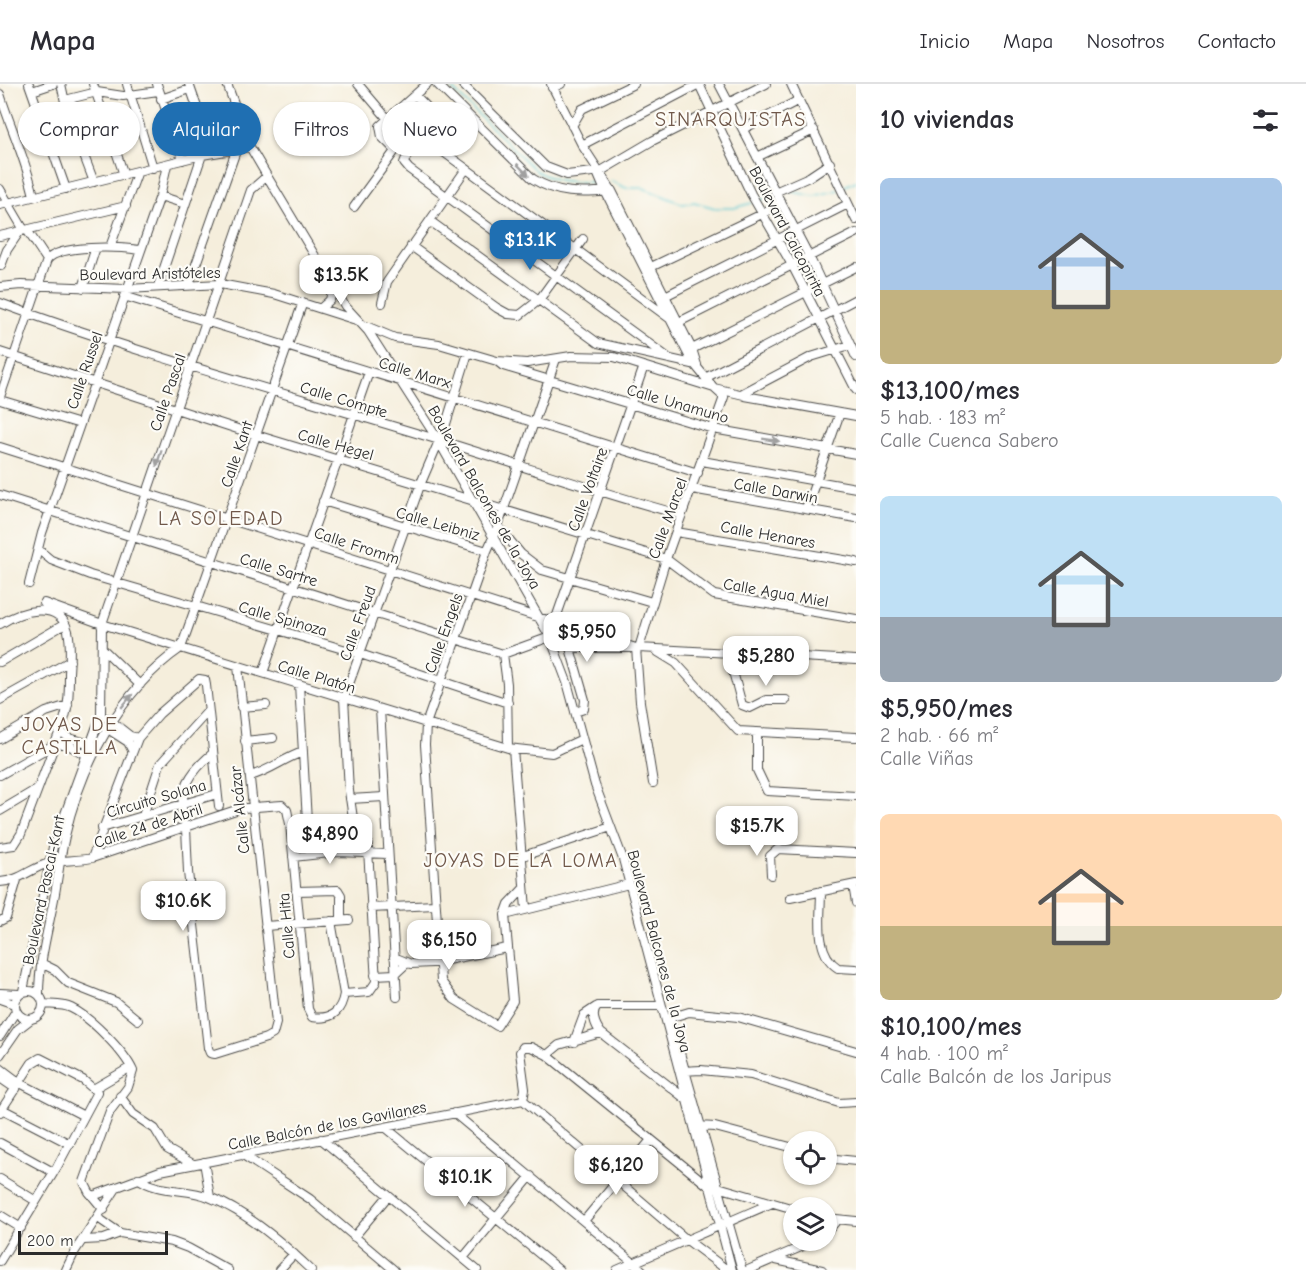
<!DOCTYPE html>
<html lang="es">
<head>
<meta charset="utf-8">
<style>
	:root { --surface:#fff; --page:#f7f7f7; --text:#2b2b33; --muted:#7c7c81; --line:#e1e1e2; --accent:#1f6fb2 }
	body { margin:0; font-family:"Comic Neue",sans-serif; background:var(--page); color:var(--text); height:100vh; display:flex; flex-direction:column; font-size:22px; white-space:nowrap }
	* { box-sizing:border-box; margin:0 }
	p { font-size:20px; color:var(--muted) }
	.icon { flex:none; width:33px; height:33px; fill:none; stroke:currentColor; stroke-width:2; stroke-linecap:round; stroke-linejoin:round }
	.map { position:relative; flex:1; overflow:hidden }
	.panel { display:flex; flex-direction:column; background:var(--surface); width:450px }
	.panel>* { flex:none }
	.top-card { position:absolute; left:18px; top:18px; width:570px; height:54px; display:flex; gap:12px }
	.tools { position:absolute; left:783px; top:1047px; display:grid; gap:12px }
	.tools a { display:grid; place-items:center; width:54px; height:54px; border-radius:50%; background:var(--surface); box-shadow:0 2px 4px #0004; font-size:30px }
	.scale { position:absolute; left:18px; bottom:15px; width:150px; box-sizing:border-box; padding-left:6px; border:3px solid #2b2b2b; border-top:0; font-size:16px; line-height:21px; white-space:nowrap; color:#2b2b2b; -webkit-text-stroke:4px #fdfcf7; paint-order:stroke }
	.price { position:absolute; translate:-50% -51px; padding:0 14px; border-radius:12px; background:#fff; color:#222; font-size:20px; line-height:39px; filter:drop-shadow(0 2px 3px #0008) }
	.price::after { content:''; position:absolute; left:50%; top:36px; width:18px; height:14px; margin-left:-9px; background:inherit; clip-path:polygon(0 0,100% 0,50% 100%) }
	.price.active { background:var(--accent); color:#fff }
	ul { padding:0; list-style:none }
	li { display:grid; align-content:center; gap:12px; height:318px; padding:0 24px }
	li span { display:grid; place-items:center; height:186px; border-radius:9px; color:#555 }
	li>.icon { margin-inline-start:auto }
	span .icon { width:108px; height:108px; fill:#fffc; stroke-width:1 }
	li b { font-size:26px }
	h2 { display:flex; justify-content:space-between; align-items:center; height:72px; padding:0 24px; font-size:26px }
	.chip { padding:0 21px; border-radius:27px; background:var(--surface); box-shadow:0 2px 4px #0004; font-size:21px; line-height:54px }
	.chip.active { background:var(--accent); color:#fff }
	header { display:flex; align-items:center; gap:36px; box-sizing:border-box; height:84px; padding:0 30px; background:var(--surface); border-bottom:2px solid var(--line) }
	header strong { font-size:28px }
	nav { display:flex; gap:33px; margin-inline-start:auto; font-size:21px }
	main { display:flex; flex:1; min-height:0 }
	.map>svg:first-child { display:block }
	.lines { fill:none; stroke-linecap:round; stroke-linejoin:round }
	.stream { stroke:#5dcad3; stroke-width:1.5 }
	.minor-casing { stroke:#494846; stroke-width:10 }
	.minor { stroke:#fff; stroke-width:8 }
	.oneway { fill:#a0a0a0 }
	.labels { text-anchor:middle; stroke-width:4.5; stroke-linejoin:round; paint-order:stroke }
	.street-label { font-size:16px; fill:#2b2b2b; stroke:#fdfcf7 }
	.quarter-label { font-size:20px; letter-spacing:1.5px; fill:#70584a; stroke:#fdfcf7 }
</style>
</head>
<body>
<header>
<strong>Mapa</strong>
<nav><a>Inicio</a><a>Mapa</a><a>Nosotros</a><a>Contacto</a></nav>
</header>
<main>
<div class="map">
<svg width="856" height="1186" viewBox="0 0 856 1186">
	<rect width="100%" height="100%" fill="#fdfcf7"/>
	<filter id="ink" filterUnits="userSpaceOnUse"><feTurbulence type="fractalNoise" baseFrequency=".0167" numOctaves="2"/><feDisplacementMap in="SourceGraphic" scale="12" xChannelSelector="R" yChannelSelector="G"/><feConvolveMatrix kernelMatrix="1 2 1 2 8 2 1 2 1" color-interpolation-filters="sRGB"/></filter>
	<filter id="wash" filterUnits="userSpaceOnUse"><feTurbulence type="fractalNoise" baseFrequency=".008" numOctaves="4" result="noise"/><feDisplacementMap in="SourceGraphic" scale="24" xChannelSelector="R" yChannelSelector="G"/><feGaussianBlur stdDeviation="1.35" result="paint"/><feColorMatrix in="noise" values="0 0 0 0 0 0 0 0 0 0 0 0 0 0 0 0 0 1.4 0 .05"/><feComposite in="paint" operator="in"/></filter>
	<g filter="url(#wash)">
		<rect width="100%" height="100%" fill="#f5eedc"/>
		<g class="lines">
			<!-- stream -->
			<path class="stream" d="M447 0 536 87C556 99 574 98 597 98
				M611 97 626 104H643L683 120 694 118 715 124H734L752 119
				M845 102 856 97
				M787 107 814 112 838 106
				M759 117 774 111"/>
		</g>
	</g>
	<g filter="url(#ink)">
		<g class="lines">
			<defs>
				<path id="minor" d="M29 0 66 105
					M61 0 67 27 94 98
					M93 0 124 91
					M127 0 153 84
					M157 0 183 76
					M189 0 213 69
					M227 0 250 63 267 92 345 222 368 247 438 356 550 553 567 598 595 701 623 775 732 1186
					M358 0 387 34
					M437 0 533 95C557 110 581 110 609 107
					M462 0 546 83 567 91 601 87 652 57 766 0
					M551 0 582 61 612 107 692 265 697 281
					M719 0 809 172 856 273
					M791 0 856 136
					M552 4 561 0
					M32 7 53 0
					M0 10C11 45 26 76 34 112
					M161 15 190 5
					M65 16 97 8 123 12 158 7
					M39 33 67 27
					M572 42 582 25 634 0
					M743 45 799 16
					M582 61 699 0 751 110 792 181 856 306
					M395 66 382 53 380 42 427 0
					M757 73 814 46
					M596 86 605 107 691 276 714 304 748 312
					M0 105 24 146
					M775 108 809 93 830 79
					M160 112 185 120
					M0 121 202 71 250 63
					M354 123 400 60 429 29 426 22 415 11
					M430 137 598 259 697 281
					M27 146 47 176
					M0 152 126 122
					M411 162 497 224 508 230 520 231 539 216 583 155
					M110 163 138 87
					M47 176C60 160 120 163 139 166
					M1 182 7 166 20 147
					M651 183 762 130 781 118
					M189 200 237 64
					M158 202 202 71
					M0 203 21 201 127 205 220 200 274 210 356 236
					M83 204 95 166
					M124 212 698 389
					M665 212 848 120
					M0 219C144 272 292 311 439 356 520 381 600 409 682 431
					M382 219 387 198 466 85
					M321 224 330 216 333 203
					M669 234 430 58C416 54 408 67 404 79L409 85 670 275
					M679 238 856 149
					M366 242 395 254 439 260 497 277 527 279 571 272 614 273 714 304 724 313
					M692 265 856 183
					M0 268 256 351 666 475 714 511 856 535
					M498 278 503 282 713 345 856 370
					M707 293 856 215
					M741 310 811 273 850 261
					M745 312 856 332
					M0 313 47 176
					M0 316 80 340
					M0 363 636 564 640 618 653 699
					M702 377 856 404
					M692 405 856 434
					M0 411 503 570 550 553 563 554 570 564 585 616 584 625 575 628
					M323 417 487 467 498 442 521 470 542 486 652 518
					M806 425 840 329
					M498 442 556 275
					M676 448 856 478
					M39 466 51 476 90 491 360 570 508 619
					M487 467 426 640 425 661 441 897 454 915 497 942 513 917 505 831 509 820 524 804
					M29 500 42 449 160 112 167 81
					M44 519 102 540 508 664 552 669 582 655
					M555 537 644 282
					M0 540C19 528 59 514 68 547 71 560 70 576 69 589 69 605 69 621 64 636L21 750 14 761 0 763
					M102 564 140 601
					M570 564H639L856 576
					M639 564 666 475 724 313
					M658 568 676 579 738 647 856 653
					M728 569 742 621 750 624 766 616H786
					M503 570 507 600 508 664
					M0 578 65 540
					M263 589 369 288
					M299 600 307 737
					M0 616 70 577
					M241 623 266 621
					M380 625 397 913
					M107 634 130 652 138 654
					M103 642 128 658 132 666
					M59 646 69 654 94 661
					M757 650V686L767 707 856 712
					M0 655 46 628 68 621
					M245 657 273 654
					M513 665 526 825
					M0 691 55 660H66L89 672
					M250 692C270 687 284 674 303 668
					M350 715 384 713
					M0 727 37 705
					M143 732 160 680 208 627
					M183 736C179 705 190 688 213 669
					M290 740 307 737 323 743 361 742 367 749 376 898 369 908 344 910
					M354 741 349 707 344 614 421 399 445 343 468 269
					M102 744 217 710
					M186 744 188 788 208 964 210 969 215 970 266 954 273 950 276 939 238 582
					M336 744 339 768
					M523 772 611 743
					M293 773 339 768 387 770
					M92 774 138 654 159 630 199 595 205 596 206 601 219 722
					M771 791 770 772 778 765 856 769
					M0 798C20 797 31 784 49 779 58 776 79 777 92 774L242 724 282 721 287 726 290 740 308 925 312 933C331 936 341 928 344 910L331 837
					M853 801 856 819
					M296 807 338 806 341 811V836
					M821 807C821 832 814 869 838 884L856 885
					M790 814 856 800
					M371 824 435 821
					M505 831 629 800
					M0 837 6 834 17 796
					M265 842 349 836
					M394 873 411 880 432 879 507 864
					M41 879 55 886 68 899 116 918 138 936
					M375 891 395 890 407 879
					M15 921a14 14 0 1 1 28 0a14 14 0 1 1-28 0Z
					M23 907 53 763 101 631 102 540 251 106 267 92
					M0 909 19 910
					M39 910C39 878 48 846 54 815 58 794 60 773 65 752 81 682 120 606 181 564L303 218
					M0 915 14 920
					M43 920C52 921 63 920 71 924 90 933 124 967 133 987L128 1003 110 1027 84 1098 89 1108 104 1126
					M661 922H598C590 929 595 941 601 949L687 1016
					M670 934 742 1186
					M666 935 689 928 738 933 856 967
					M0 952 16 927
					M574 958 584 931 596 923
					M0 971 18 945 31 935
					M547 971 711 1104 718 1103 794 1125
					M0 984 20 999 84 1032
					M682 987 701 986 751 991 839 1019 856 1018
					M0 994 16 1005
					M95 1004 131 983
					M120 1012 133 1030 155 1045 167 1065 193 1080
					M523 1016 687 1156 727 1186
					M523 1016 525 1005 520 968 523 963H531L547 971 559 961 601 949
					M2 1025 70 1060
					M0 1028 32 979 40 974 83 996 97 1008 57 1083 0 1177
					M454 1029 642 1186
					M699 1042 715 1043 794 1064
					M385 1043 559 1186
					M321 1055 477 1186
					M0 1059 53 1088
					M243 1071 310 1115 394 1186
					M826 1074 856 1077
					M204 1078 210 1113
					M138 1094C156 1109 187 1104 209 1113 245 1127 284 1160 311 1186
					M0 1095 36 1117
					M93 1112 160 1087 523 1016
					M0 1131 21 1144
					M98 1134 120 1149 172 1158 188 1164 228 1186
					M826 1134 856 1137
					M584 1137 650 1057
					M826 1149 837 1136
					M354 1153 388 1112
					M84 1156 104 1155 120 1149
					M463 1174 531 1092
					M776 1176 822 1186
					M66 1186 75 1167 117 1103
					M279 1186 294 1170
					M617 1186 772 1119
					M748 1186 817 1156"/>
			</defs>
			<!-- minor casing -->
			<use href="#minor" class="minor-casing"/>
			<!-- minor -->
			<use href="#minor" class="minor"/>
		</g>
		<!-- one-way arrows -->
		<defs><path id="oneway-solid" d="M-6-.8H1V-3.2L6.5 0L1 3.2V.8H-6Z" transform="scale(1.5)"/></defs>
		<g class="oneway">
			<use href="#oneway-solid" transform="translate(523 86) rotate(45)"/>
			<use href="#oneway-solid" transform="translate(771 356) rotate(9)"/>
			<use href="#oneway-solid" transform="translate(159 374) rotate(108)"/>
			<use href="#oneway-solid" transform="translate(127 617) rotate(-50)"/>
		</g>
	</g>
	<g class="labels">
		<!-- street labels -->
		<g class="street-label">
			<text transform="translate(788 147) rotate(62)" y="6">Boulevard Calcopirita</text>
			<text transform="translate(150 189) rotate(-1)" y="6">Boulevard Aristóteles</text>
			<text transform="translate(84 286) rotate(-71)" y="6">Calle Russel</text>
			<text transform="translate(415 288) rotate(17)" y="6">Calle Marx</text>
			<text transform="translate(167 308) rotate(-71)" y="6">Calle Pascal</text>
			<text transform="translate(344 315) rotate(17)" y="6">Calle Compte</text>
			<text transform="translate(678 319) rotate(16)" y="6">Calle Unamuno</text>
			<text transform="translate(336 360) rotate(16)" y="6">Calle Hegel</text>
			<text transform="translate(236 370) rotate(-71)" y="6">Calle Kant</text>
			<text transform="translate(587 405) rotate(-70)" y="6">Calle Voltaire</text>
			<text transform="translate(776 406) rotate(10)" y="6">Calle Darwin</text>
			<text transform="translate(485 413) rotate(60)" y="6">Boulevard Balcones de la Joya</text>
			<text transform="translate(667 434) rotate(-70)" y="6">Calle Marcel</text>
			<text transform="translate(438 439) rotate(16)" y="6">Calle Leibniz</text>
			<text transform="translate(768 450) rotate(10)" y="6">Calle Henares</text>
			<text transform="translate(357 461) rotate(18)" y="6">Calle Fromm</text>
			<text transform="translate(279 485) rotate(17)" y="6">Calle Sartre</text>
			<text transform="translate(776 508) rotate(10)" y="6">Calle Agua Miel</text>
			<text transform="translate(283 534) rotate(16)" y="6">Calle Spinoza</text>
			<text transform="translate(357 539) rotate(-70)" y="6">Calle Freud</text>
			<text transform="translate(443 549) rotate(-70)" y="6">Calle Engels</text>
			<text transform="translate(317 592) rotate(17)" y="6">Calle Platón</text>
			<text transform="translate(156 714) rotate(-16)" y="6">Circuito Solana</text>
			<text transform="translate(239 726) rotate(-96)" y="6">Calle Alcázar</text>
			<text transform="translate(148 741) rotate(-18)" y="6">Calle 24 de Abril</text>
			<text transform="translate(43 806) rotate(-78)" y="6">Boulevard Pascal-Kant</text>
			<text transform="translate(286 842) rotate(-95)" y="6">Calle Hita</text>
			<text transform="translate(660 867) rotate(75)" y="6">Boulevard Balcones de la Joya</text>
			<text transform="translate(327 1041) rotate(-11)" y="6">Calle Balcón de los Gavilanes</text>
		</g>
		<!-- quarter labels -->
		<g class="quarter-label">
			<text x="731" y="42">SINARQUISTAS</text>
			<text x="221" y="441">LA SOLEDAD</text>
			<text x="70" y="647">JOYAS DE<tspan x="70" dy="23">CASTILLA</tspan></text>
			<text x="521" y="783">JOYAS DE LA LOMA</text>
		</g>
	</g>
</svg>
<div class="tools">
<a><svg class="icon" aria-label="locate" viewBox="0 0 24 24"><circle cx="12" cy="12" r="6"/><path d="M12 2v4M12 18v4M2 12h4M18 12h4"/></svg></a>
<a><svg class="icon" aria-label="layers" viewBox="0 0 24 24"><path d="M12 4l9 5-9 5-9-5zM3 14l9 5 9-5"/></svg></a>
</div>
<div class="scale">200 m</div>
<b class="price active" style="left:530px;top:187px">$13.1K</b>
<b class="price" style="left:341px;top:222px">$13.5K</b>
<b class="price" style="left:587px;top:579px">$5,950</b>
<b class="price" style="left:766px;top:603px">$5,280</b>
<b class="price" style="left:757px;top:773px">$15.7K</b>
<b class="price" style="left:330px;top:781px">$4,890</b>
<b class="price" style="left:183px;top:848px">$10.6K</b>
<b class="price" style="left:449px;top:887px">$6,150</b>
<b class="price" style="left:616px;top:1112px">$6,120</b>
<b class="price" style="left:465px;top:1124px">$10.1K</b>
<div class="top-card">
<a class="chip">Comprar</a>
<a class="chip active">Alquilar</a>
<a class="chip">Filtros</a>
<a class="chip">Nuevo</a>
</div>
</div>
<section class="panel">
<h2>10 viviendas<svg class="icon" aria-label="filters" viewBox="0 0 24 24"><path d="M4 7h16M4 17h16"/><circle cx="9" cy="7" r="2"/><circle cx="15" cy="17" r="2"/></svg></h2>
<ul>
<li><span style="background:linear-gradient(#a9c7e8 60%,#c2b280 0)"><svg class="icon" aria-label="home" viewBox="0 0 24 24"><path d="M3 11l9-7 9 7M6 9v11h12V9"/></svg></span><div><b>$13,100/mes</b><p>5 hab. · 183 m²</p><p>Calle Cuenca Sabero</p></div></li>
<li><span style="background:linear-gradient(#bfe0f5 65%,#9aa5b1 0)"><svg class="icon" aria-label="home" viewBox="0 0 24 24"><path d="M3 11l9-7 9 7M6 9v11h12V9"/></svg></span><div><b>$5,950/mes</b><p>2 hab. · 66 m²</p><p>Calle Viñas</p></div></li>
<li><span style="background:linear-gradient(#ffd9b3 60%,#c2b280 0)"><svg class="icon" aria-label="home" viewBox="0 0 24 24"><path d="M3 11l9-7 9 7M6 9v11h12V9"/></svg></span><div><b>$10,100/mes</b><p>4 hab. · 100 m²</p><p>Calle Balcón de los Jaripus</p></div></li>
</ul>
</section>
</main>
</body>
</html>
